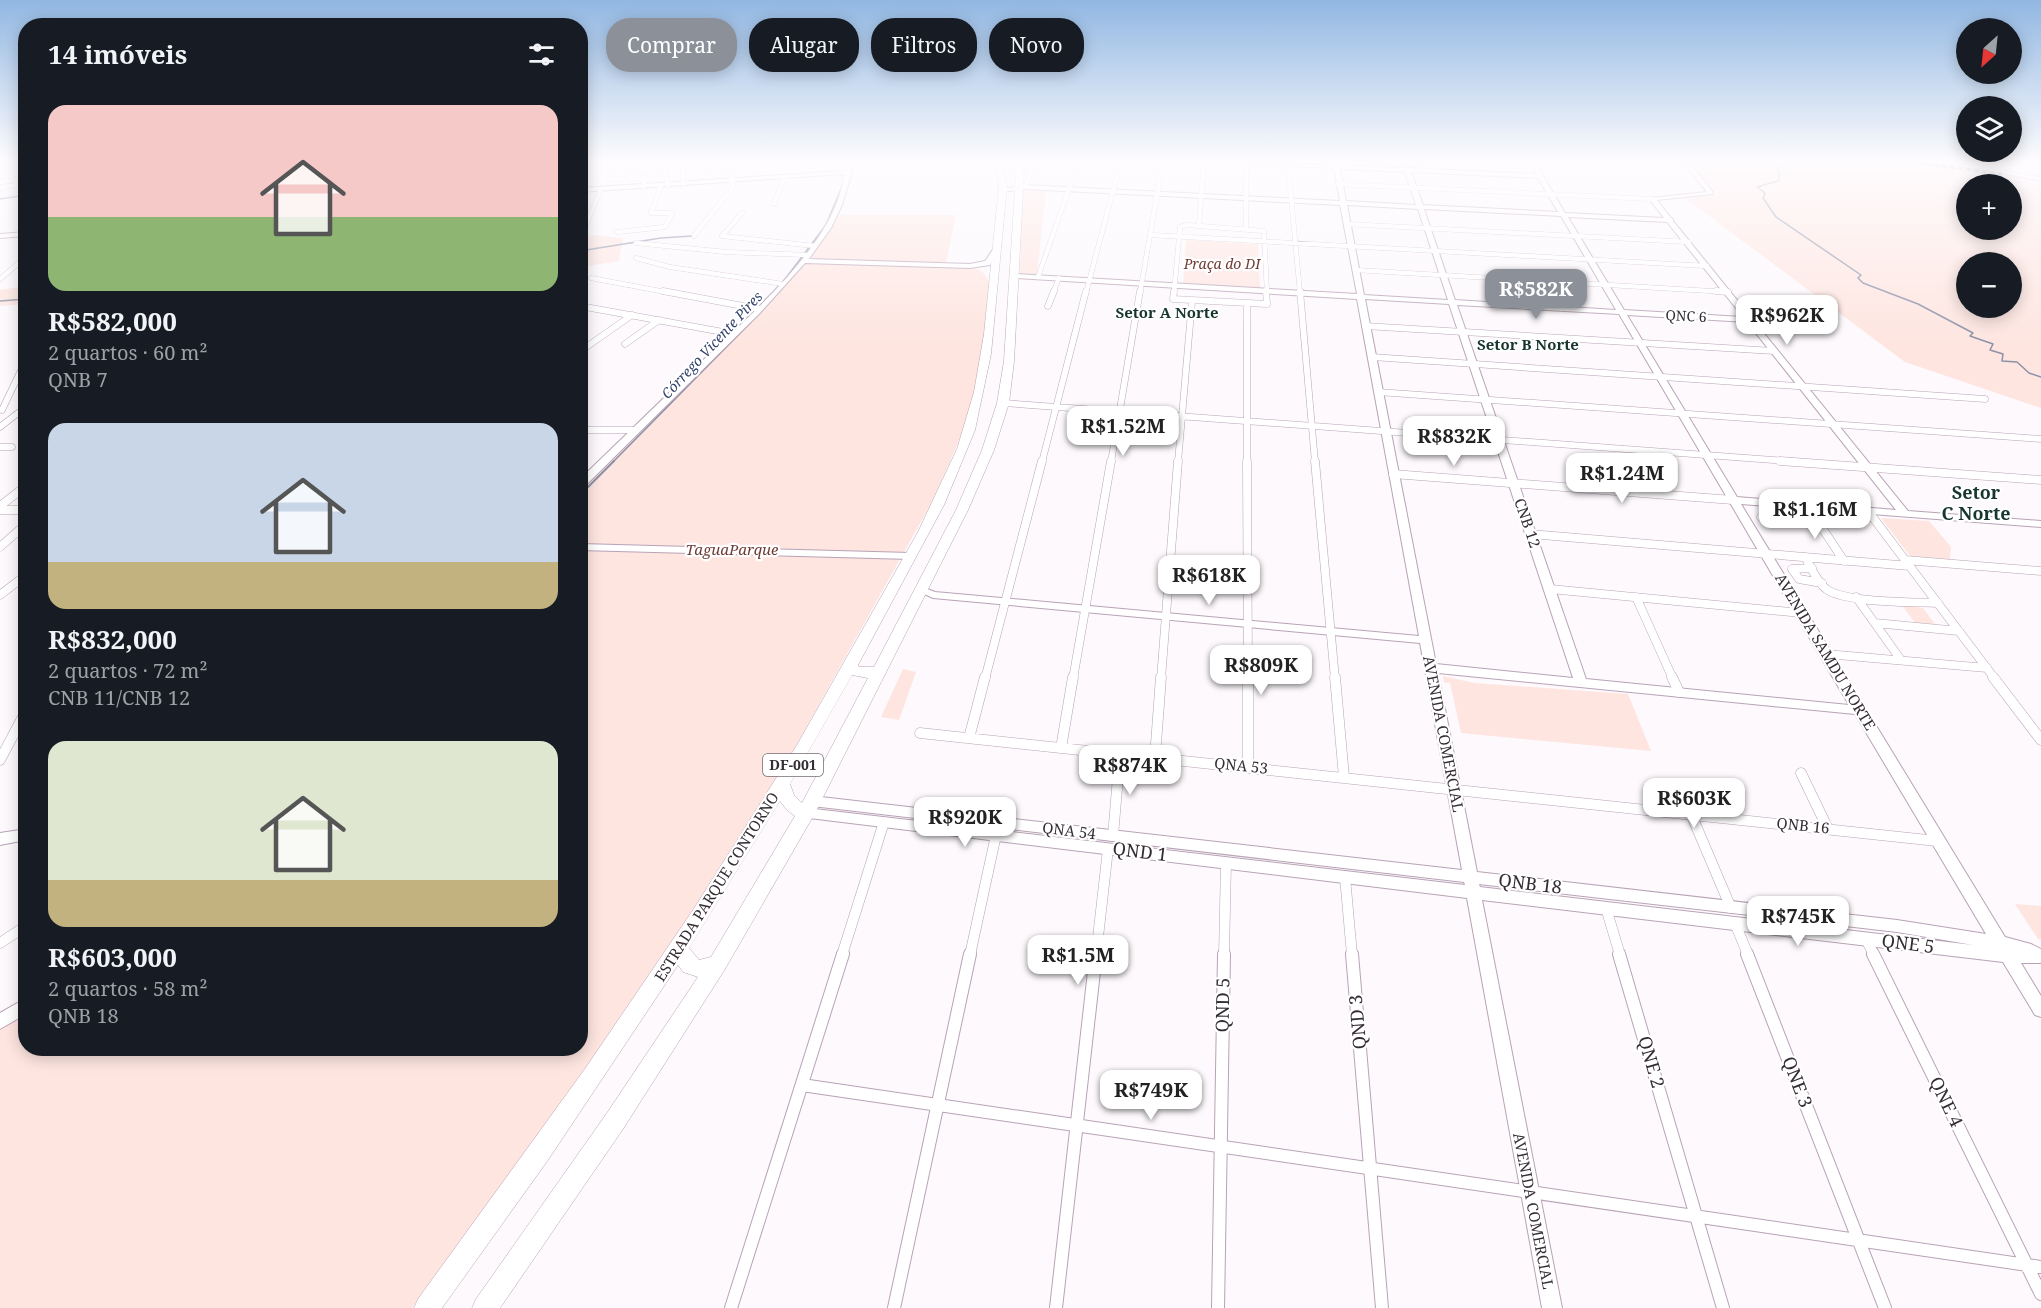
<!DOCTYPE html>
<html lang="pt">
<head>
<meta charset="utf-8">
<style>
	:root { --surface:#171b24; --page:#20242c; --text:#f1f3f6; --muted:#9ea1a6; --accent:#8c9099 }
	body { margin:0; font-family:"Noto Serif",serif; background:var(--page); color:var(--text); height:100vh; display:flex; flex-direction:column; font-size:22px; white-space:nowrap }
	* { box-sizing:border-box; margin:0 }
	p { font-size:20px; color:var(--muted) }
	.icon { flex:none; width:33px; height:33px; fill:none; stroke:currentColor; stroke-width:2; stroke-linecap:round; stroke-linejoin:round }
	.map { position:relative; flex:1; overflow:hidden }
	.details { position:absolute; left:18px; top:18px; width:570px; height:1038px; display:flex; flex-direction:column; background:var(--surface); border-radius:24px; box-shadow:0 3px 15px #0003 }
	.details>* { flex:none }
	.guide { position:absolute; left:606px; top:18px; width:570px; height:54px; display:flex; gap:12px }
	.needle { width:39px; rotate:207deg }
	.buttons { position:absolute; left:1956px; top:18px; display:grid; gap:12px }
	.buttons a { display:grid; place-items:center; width:66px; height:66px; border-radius:50%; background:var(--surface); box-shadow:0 3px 15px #0003; font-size:30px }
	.price { position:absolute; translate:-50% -51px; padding:0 14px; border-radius:12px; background:#fff; color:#222; font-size:20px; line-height:39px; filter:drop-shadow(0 2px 3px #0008) }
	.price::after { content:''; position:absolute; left:50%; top:36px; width:18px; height:14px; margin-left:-9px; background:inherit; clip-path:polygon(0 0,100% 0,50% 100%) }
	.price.active { background:var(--accent); color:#fff }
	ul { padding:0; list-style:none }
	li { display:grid; align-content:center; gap:12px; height:318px; padding:0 30px }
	li span { display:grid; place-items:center; height:186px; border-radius:18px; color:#555 }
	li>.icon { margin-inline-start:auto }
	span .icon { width:108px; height:108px; fill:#fffc; stroke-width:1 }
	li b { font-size:26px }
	h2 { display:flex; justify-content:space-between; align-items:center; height:72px; padding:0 30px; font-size:26px }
	.chip { padding:0 21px; border-radius:24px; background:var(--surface); box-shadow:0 3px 15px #0003; font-size:21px; line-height:54px }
	.chip.active { background:var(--accent); color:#fff }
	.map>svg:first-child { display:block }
	.green { fill:#fee5e0; fill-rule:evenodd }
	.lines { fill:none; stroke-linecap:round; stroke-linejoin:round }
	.stream-far1 { stroke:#8b91a8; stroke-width:1.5 }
	.stream { stroke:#8b91a8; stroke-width:2 }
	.street-far4-casing { stroke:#b8a3b6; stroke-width:5 }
	.street-far3-casing { stroke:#b8a3b6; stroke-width:7 }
	.street-far2-casing { stroke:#b8a3b6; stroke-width:9 }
	.street-far1-casing { stroke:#b8a3b6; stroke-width:11 }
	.street-casing { stroke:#b8a3b6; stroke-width:14 }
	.secondary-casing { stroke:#b8a3b6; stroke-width:2 }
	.primary-casing { stroke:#b8a3b6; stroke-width:1 }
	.highway-casing { stroke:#b8a3b6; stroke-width:1 }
	.street-far4 { stroke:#fff; stroke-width:4.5 }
	.street-far3 { stroke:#fff; stroke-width:6 }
	.street-far2 { stroke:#fff; stroke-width:8 }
	.street-far1 { stroke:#fff; stroke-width:10 }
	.street { stroke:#fff; stroke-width:12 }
	.secondary { fill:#fff; fill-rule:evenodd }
	.primary { fill:#fff; fill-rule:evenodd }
	.highway { fill:#fff; fill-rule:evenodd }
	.rail-casing { stroke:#5c545b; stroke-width:3 }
	.rail { stroke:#fff; stroke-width:1.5; stroke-dasharray:4; stroke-linecap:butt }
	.labels { text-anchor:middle; stroke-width:4.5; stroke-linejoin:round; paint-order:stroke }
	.far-park-label { font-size:14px; font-style:italic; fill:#6f3c34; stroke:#fff }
	.far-street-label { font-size:14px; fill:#352d34; stroke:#fff }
	.far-water-label { font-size:14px; font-style:italic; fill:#34436c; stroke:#fff }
	.shield { fill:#fff; stroke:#726c71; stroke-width:1.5 }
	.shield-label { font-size:14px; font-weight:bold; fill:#352d34 }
	.far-quarter-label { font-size:15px; font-weight:bold; fill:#17362e; stroke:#fff }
	.street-label { font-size:15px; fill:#352d34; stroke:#fff }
	.park-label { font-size:15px; font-style:italic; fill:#6f3c34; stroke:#fff }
	.quarter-label { font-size:18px; font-weight:bold; fill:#17362e; stroke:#fff }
	.near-street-label { font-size:18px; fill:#352d34; stroke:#fff }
</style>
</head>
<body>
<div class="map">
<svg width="2041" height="1308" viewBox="0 0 2041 1308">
	<rect width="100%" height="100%" fill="#fdf9fd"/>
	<!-- green -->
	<path class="green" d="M1686 160C1805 160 1926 153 2041 186V408L1905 362 1685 198 1720 195ZM1966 184H2012V230H1966ZM1966 262H2012V308H1966Z
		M1023 188 1046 189 1037 276H1020Z
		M836 215H956L946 263C965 267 987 264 990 287L984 347 974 397 958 443 933 500 778 778 636 1001 412 1308H0V1030L25 1012 26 1048H580L581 489 804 264 809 263Z
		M593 235 623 238 619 261 589 266 581 264V236Z
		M1186 240 1258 244 1260 288 1183 284Z
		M25 286V304L0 306V290Z
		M1881 518 1929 521 1951 547 1950 559 1962 560 1910 556Z
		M1902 605 1923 608 1935 624 1915 623Z
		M903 669 916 672 899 720 881 717Z
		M1443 676 1474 683 1628 694 1651 751 1461 733 1450 683 1444 682Z
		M2015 904 2041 906V939H2038Z"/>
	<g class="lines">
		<!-- stream-far1 -->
		<path class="stream-far1" d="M1780 160 1776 165 1780 176 1778 181 1757 187 1765 193 1763 198 1776 217 1861 275 1858 278 1863 283 1918 304 1973 333 1970 336 1993 344 1990 350 2003 354 2002 361 2017 362 2029 373 2041 377
			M0 199 26 195
			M580 251 661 238 692 236
			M783 282 826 225 840 191
			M0 301 26 299
			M613 462 751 322"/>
		<!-- stream -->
		<path class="stream" d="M580 495 614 461"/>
		<defs>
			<path id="street-far4" d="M11 160 26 167
				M622 160 616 162 609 179 645 178 643 187
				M580 162 584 160
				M1246 162V229
				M1535 163 1584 165
				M683 164V184
				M1288 164 1300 293
				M709 172 721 160
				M727 172 732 173 731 181
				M632 179 637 163
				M0 182 15 180
				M1338 184 1652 199
				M668 185 664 163 669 160
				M1025 187 1036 160
				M0 188 15 185V180
				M774 204 785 177
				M742 213 722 236 815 246
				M1346 224 1689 242
				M1199 226 1204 160
				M583 232 601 189
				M617 232 665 227 672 213H651L661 186
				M1150 235 1707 266
				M694 236 732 188 734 180
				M636 243 726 252 808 255
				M636 258 670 267 783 284
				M1355 270 1728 292
				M1038 277 1079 160
				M591 278 671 293
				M0 279 26 257
				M1053 293 1059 278
				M1086 293 1121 160
				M1140 293 1163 160
				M1174 293 1180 227 1187 225 1264 231 1267 293"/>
			<path id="street-far3" d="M663 291 759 309
				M1174 291 1173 299 1267 304 1266 291
				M1300 291 1315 462
				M1716 291 1728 292
				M1247 305V462
				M580 306 734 334
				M1048 306 1054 291
				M1365 326 1774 351
				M625 344 659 320
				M582 350 632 315
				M1372 357 1985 399
				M1378 392 2041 439
				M1003 403 1800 462
				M2 410 26 360
				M0 427 22 410
				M580 430H636
				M0 447H12
				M1042 462 1086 291
				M1111 462 1140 291
				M1178 462 1192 301"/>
			<path id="street-far2" d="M1247 461 1248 679
				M1315 461 1335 679
				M1780 461 2041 480
				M1393 474 1733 500
				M1807 505 1844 561
				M0 506 26 486
				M0 510H26
				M1868 511 1995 679
				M1761 517 1818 521
				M1530 534 1910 566
				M0 547 26 524
				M1805 557C1811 567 1816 581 1826 589 1845 603 1913 602 1938 603
				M1905 560 2041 571
				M1812 568 1792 569 1799 579 1822 583
				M1550 589 1801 613
				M0 595 26 575
				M1636 597 1673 679
				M1856 597 1901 660
				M1875 623 1959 631
				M1826 654 1987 668
				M985 679 1042 461
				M1073 679 1111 461
				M1161 679 1178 461"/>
			<path id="street-far1" d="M1248 677V767
				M1335 677 1344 777
				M1672 677 1679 692
				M1993 677 2041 740
				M920 733 1937 841
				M969 738 985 677
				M1061 748 1073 677
				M1155 757 1161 677
				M0 760 26 711
				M1801 773 1828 829
				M1691 814 1731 908
				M1113 836 1120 753
				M1345 877 1352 955
				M1606 908 1620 955
				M1735 923 1748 955
				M1866 939 1874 955
				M0 943 26 926
				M842 955 884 822
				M970 955 996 835
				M1096 955 1108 849
				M1224 955 1226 863"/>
			<path id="street" d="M1352 954 1382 1308
				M1619 954 1723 1308
				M1747 954 1885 1308
				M1873 954 2041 1294
				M802 1085 2041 1267
				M731 1308 843 954
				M894 1308 970 954
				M1056 1308 1096 954
				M1218 1308 1224 954"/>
			<path id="secondary" d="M843 160H849L852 172 842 205 831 228 809 259 970 264 985 261 996 245 1001 246 990 265 970 268 805 263 760 313 584 487 580 488V479C619 442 657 404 696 367 743 321 838 243 844 174L580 192V188L844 171Z
				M1018 160H1024L1023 173 1020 175 1017 173Z
				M1188 160 1333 165 1332 160H1338L1339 165 1404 168 1407 166 1410 168 1536 174 1531 160H1537L1543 176 1565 213 1664 218 1649 199 1650 198 1707 192 1681 160H1687L1713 192V194L1657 200 1671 218 1673 219V221L1908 511 2041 521V527L1741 504 2005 937 2031 944 2041 949V963H2021L2041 996V1017L2035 1015 2003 962 1482 900 1562 1308H1542L1467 898 801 817 799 813 801 809 806 808 1465 885 1464 882 812 806 807 805 805 801 807 797 812 796 1462 870 1420 643 933 598 916 590 922 587 935 592 1419 636 1357 299 1014 278 1010 276 1014 274 1357 294 1340 205 1025 189 1001 192 998 190 1025 185 1340 201 1334 168 1191 162ZM1340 169 1405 172 1416 205 1346 201ZM1411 172 1538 178 1558 212 1423 205ZM1347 205 1418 209 1448 300 1364 295ZM1424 209 1561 216 1616 310 1455 300ZM1568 217 1667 222 1743 317 1624 310ZM1365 299 1449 304 1573 678 1436 664ZM1457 305 1619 314 1849 705 1586 679ZM1627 315 1747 322 1896 510 1737 497ZM1438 673 1855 714 1986 934 1897 920 1477 872ZM1479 884 1897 932 1973 945 1480 887Z
				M26 232V236L0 238V234Z
				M580 544 911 553 916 556 911 559 580 550Z
				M26 829V840L0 845V833Z
				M26 998V1014L0 1029V1013Z"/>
			<path id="primary" d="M1932 160H1944L2041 177V181Z"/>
			<path id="highway" d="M990 160H997L1003 167 1007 186 991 354 975 430 944 505 858 665 859 667H874L956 510 982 450 997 403 1004 361 1016 174 1003 160H1010L1024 173 1014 361 1009 403 994 450 968 510 815 813 725 969 623 1129 500 1308H472L476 1299 607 1113 698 977 683 972 678 965 548 1160 442 1308H414L418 1299 587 1066 695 907 797 745 918 532 957 449 974 392 984 334 999 186 996 168ZM852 675 868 678 802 803 794 795 790 784ZM780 801 787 810 795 816 711 957 699 960 689 948Z"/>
		</defs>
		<!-- street-far4 casing -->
		<use href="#street-far4" class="street-far4-casing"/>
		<!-- street-far3 casing -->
		<use href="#street-far3" class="street-far3-casing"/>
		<!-- street-far2 casing -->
		<use href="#street-far2" class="street-far2-casing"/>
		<!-- street-far1 casing -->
		<use href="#street-far1" class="street-far1-casing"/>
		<!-- street casing -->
		<use href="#street" class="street-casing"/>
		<!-- secondary casing -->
		<use href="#secondary" class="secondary-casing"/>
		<!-- primary casing -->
		<use href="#primary" class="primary-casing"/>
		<!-- highway casing -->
		<use href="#highway" class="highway-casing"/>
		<!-- street-far4 -->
		<use href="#street-far4" class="street-far4"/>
		<!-- street-far3 -->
		<use href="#street-far3" class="street-far3"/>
		<!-- street-far2 -->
		<use href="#street-far2" class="street-far2"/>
		<!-- street-far1 -->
		<use href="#street-far1" class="street-far1"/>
		<!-- street -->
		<use href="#street" class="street"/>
		<!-- secondary -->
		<use href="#secondary" class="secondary"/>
		<!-- primary -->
		<use href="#primary" class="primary"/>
		<!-- highway -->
		<use href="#highway" class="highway"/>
		<defs>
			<path id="rail" d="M1899 160 2001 174"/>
		</defs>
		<!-- rail casing -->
		<use href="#rail" class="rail-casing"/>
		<!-- rail -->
		<use href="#rail" class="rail"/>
	</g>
	<!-- sky -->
	<linearGradient id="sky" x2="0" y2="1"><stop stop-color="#91b7e2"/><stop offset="0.47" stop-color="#fefcfe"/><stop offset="1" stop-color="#fefcfe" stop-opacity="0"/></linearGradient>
	<rect width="2041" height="343" fill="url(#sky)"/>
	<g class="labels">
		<!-- far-park labels -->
		<g class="far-park-label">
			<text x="1222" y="269">Praça do DI</text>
		</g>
		<!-- far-street labels -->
		<g class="far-street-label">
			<text transform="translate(1686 316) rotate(3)" y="5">QNC 6</text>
		</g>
		<!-- far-water labels -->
		<g class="far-water-label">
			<text transform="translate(712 345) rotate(-47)" y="5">Córrego Vicente Pires</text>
		</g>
		<!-- shield labels -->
		<rect class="shield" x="763" y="754" width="60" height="22" rx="4.5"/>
		<g class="shield-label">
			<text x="793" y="770">DF-001</text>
		</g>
		<!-- far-quarter labels -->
		<g class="far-quarter-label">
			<text x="1167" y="318">Setor A Norte</text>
			<text x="1528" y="350">Setor B Norte</text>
		</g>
		<!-- street labels -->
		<g class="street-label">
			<text transform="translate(1527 523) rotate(71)" y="5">CNB 12</text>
			<text transform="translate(1825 652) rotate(59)" y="5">AVENIDA SAMDU NORTE</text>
			<text transform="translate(1443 734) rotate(79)" y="5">AVENIDA COMERCIAL</text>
			<text transform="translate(1241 766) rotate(6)" y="5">QNA 53</text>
			<text transform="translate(1803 826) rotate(6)" y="5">QNB 16</text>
			<text transform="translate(1069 831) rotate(7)" y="5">QNA 54</text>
			<text transform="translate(717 887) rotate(-58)" y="5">ESTRADA PARQUE CONTORNO</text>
			<text transform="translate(1533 1211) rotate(79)" y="5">AVENIDA COMERCIAL</text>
		</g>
		<!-- park labels -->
		<g class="park-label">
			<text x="732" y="555">TaguaParque</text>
		</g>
		<!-- quarter labels -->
		<g class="quarter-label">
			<text x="1976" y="499">Setor<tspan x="1976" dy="21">C Norte</tspan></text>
		</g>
		<!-- near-street labels -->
		<g class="near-street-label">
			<text transform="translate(1140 852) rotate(7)" y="6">QND 1</text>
			<text transform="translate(1530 884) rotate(7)" y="6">QNB 18</text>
			<text transform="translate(1908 944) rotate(7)" y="6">QNE 5</text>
			<text transform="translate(1223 1005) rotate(-89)" y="6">QND 5</text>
			<text transform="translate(1358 1022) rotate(-95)" y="6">QND 3</text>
			<text transform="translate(1651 1062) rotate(74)" y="6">QNE 2</text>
			<text transform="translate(1797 1082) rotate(69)" y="6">QNE 3</text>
			<text transform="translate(1946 1102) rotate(64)" y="6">QNE 4</text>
		</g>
	</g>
</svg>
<div class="buttons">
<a><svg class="needle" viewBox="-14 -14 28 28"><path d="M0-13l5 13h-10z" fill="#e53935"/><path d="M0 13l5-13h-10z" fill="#9ea1a6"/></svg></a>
<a><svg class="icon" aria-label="layers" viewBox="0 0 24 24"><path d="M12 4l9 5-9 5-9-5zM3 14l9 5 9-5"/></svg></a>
<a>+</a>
<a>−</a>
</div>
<b class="price active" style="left:1536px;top:320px">R$582K</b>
<b class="price" style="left:1787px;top:346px">R$962K</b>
<b class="price" style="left:1123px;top:457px">R$1.52M</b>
<b class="price" style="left:1454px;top:467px">R$832K</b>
<b class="price" style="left:1622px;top:504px">R$1.24M</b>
<b class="price" style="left:1815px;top:540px">R$1.16M</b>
<b class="price" style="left:1209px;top:606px">R$618K</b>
<b class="price" style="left:1261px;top:696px">R$809K</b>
<b class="price" style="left:1130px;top:796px">R$874K</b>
<b class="price" style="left:1694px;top:829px">R$603K</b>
<b class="price" style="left:965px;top:848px">R$920K</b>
<b class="price" style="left:1798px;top:947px">R$745K</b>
<b class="price" style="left:1078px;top:986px">R$1.5M</b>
<b class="price" style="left:1151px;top:1121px">R$749K</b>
<div class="guide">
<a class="chip active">Comprar</a>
<a class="chip">Alugar</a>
<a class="chip">Filtros</a>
<a class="chip">Novo</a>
</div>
<section class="details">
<h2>14 imóveis<svg class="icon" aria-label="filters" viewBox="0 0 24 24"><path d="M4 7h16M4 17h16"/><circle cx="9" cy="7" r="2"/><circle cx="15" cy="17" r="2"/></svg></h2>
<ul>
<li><span style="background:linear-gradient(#f6c9c9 60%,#8fb573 0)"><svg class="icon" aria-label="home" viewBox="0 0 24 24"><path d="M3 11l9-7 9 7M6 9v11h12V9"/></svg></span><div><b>R$582,000</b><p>2 quartos · 60 m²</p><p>QNB 7</p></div></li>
<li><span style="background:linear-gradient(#c9d6e8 75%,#c2b280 0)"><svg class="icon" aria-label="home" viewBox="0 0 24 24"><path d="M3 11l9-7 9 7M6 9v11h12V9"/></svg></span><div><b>R$832,000</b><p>2 quartos · 72 m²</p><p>CNB 11/CNB 12</p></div></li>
<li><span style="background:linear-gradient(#dfe7d0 75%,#c2b280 0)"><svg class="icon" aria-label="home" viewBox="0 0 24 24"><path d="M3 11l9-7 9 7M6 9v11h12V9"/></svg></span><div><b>R$603,000</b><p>2 quartos · 58 m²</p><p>QNB 18</p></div></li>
</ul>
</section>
</div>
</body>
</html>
